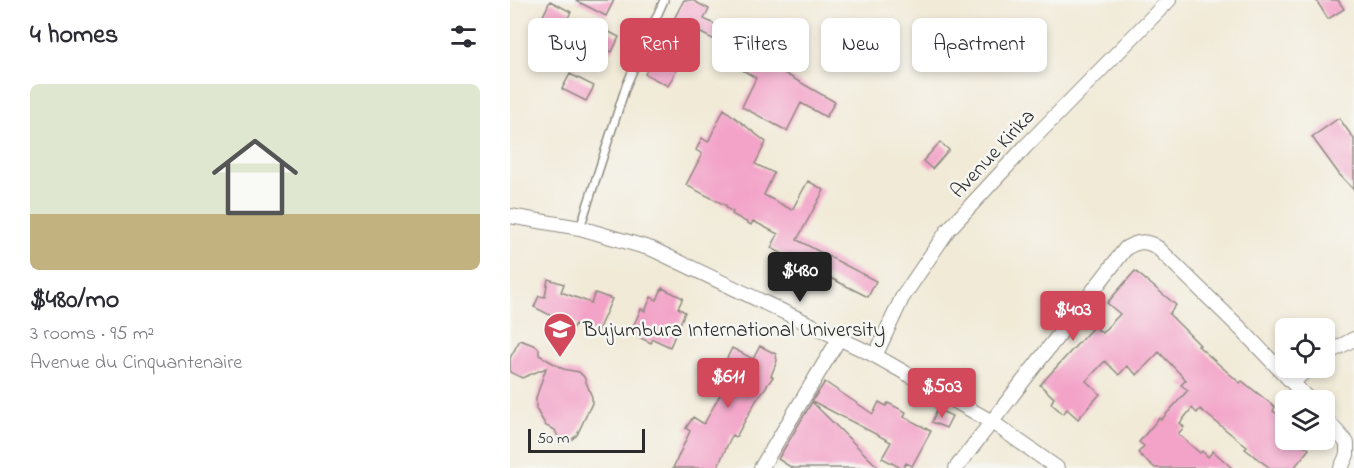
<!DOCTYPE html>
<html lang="en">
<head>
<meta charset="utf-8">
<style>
	:root { --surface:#fff; --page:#f2f2f3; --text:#2b2b33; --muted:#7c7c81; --line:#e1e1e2; --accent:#d1495b }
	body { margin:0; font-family:"Indie Flower",sans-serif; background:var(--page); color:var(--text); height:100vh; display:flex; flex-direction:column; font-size:22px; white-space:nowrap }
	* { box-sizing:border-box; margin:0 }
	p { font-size:20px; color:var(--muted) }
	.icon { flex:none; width:33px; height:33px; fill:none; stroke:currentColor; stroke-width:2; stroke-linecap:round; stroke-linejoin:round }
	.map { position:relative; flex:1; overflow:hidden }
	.side { display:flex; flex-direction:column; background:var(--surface); width:510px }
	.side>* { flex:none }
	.guide { position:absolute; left:18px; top:18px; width:570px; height:54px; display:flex; gap:12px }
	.tools { position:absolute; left:765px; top:318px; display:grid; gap:12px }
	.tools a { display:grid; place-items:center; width:60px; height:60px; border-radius:9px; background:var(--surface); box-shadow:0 3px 9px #0003; font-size:30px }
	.scale { position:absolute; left:18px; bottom:15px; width:117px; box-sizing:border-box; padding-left:6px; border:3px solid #2b2b2b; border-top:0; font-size:16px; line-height:21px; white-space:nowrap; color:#2b2b2b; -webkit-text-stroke:4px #f6f6f2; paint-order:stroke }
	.price { position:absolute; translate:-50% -51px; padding:0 14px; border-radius:6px; background:var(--accent); color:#fff; font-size:20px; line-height:39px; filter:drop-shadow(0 2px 3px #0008) }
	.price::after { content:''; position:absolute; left:50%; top:36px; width:18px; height:14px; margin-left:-9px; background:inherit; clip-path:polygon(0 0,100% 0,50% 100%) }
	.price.current { background:#222; color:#fff }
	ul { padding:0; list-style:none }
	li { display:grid; align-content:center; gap:12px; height:318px; padding:0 30px }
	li+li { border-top:2px solid var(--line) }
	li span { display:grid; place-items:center; height:186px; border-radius:9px; color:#555 }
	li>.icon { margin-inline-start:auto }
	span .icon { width:108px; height:108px; fill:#fffc; stroke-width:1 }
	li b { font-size:26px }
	h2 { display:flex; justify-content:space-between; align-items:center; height:72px; padding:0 30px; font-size:26px }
	.pill { padding:0 21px; border-radius:9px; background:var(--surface); box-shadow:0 3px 9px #0003; font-size:21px; line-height:54px }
	.pill.current { background:var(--accent); color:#fff }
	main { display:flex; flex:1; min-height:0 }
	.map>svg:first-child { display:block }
	.building { fill:#f3a3c8 }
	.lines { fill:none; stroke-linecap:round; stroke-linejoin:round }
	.lane-casing { stroke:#8e8a81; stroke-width:10 }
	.street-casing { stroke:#8e8a81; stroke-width:16 }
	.lane { stroke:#fff; stroke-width:7 }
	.street { stroke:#fff; stroke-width:14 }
	.labels { text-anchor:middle; stroke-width:5; stroke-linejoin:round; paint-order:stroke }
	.street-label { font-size:21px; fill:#2b2b2b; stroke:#f6f6f2 }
	.poi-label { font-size:21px; fill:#2b2b2b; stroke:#f6f6f2; text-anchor:start }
</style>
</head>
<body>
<main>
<section class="side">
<h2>4 homes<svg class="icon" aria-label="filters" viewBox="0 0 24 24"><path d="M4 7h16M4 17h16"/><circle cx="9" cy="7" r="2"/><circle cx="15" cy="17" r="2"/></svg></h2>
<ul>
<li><span style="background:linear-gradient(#dfe7d0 70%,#c2b280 0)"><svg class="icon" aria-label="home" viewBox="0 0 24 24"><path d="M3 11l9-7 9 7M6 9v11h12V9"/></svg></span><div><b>$480/mo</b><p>3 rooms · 95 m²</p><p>Avenue du Cinquantenaire</p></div></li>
</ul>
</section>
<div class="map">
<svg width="844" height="468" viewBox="0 0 844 468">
	<rect width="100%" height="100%" fill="#f6f6f2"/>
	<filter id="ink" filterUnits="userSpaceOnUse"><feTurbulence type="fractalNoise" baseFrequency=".0167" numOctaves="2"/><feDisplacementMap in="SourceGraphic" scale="12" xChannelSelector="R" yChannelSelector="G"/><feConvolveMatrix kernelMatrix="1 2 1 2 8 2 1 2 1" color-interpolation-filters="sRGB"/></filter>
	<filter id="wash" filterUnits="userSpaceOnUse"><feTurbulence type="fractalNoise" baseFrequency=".008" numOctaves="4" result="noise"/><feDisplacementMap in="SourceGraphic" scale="24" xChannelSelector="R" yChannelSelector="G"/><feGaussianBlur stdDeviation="1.35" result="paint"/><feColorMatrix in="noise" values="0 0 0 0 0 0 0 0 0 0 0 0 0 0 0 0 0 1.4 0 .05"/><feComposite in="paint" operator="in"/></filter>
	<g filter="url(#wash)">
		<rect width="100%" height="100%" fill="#f1ead7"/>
		<g id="blocks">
			<!-- building -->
			<path class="building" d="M65 0H104L96 16Z
				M174 0H182L199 9 194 19 218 31 222 23 251 39 263 18 286 32 265 68 325 102 316 117 291 103 277 131 232 107 246 78 205 54 211 43 187 31 158 86 135 74Z
				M806 0H828L834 9 818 19Z
				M40 1 61 12 52 29 32 18Z
				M86 25 109 37 102 52 82 42 68 69 43 56 59 26 80 36Z
				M60 74 84 86 76 101 52 89Z
				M214 109 256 142 245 164 264 173 254 195 282 210 298 181 314 190 287 240 366 281 358 297 261 248 268 234 243 221 241 225 222 214 223 212 216 208 217 206 176 185 192 154 186 150 192 138 198 142Z
				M829 118 844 139V190L829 174 802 137Z
				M430 142 439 150 422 169 413 161Z
				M625 271 666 305 659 314 690 345 688 346 730 383 732 381 765 407 763 411 776 420V440H786L799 449 784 468H760L735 449 737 447 690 409 687 413 682 408 670 423 674 427 668 434 690 453 692 451 698 457 703 451 722 468H645L628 453 634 446 629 442 649 418 651 420 678 390 671 385 676 380 649 352 627 375 617 366 609 375 595 361 576 381 590 394 568 419 557 409 553 414 541 403 544 398 530 385 584 326 592 333 610 314 597 303Z
				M38 279 54 284 51 292 81 303 85 293 102 299 86 335 65 324 60 332 46 318 24 307 29 296 35 297Z
				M152 288 173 298 168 308 175 312 160 347 143 339 141 343 120 333 131 309 135 311 141 297 147 300Z
				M10 340 26 346 29 349V355L53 369 69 372 74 377 82 397V403L67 435 61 440 48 437 45 430 36 426 26 409V398L36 368 12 378 0 372V358Z
				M250 346 266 354 267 361 261 376 263 377 246 401 226 437 222 435 207 468H163L180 431 176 428 183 417 194 424 218 380 208 376 222 348 243 359Z
				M315 382 363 414 369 402 376 406 378 403 396 412 394 417 421 431 402 466 396 463 393 468H391L372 458 381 442 302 401Z
				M302 402 369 468H282L268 459Z
				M427 409 442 416 436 428 422 422Z"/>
		</g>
	</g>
	<g filter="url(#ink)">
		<use href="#blocks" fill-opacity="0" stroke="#8e8a81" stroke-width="1.5"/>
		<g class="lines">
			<defs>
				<path id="lane" d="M70 228 116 86 154 0"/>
				<path id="street" d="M0 216 70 228 142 249 362 354 482 422 547 468
					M814 355 844 339
					M365 356 392 298 438 230 515 147 659 0
					M783 382 799 368
					M814 417 837 443V455L831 468
					M251 468 329 339
					M446 468 616 248C628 241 636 240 648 248L730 328 799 400"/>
			</defs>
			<!-- lane casing -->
			<use href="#lane" class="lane-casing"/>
			<!-- street casing -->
			<use href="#street" class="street-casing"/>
			<!-- lane -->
			<use href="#lane" class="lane"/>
			<!-- street -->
			<use href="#street" class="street"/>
		</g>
	</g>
	<!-- icons -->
	<defs>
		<symbol id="university-pin" viewBox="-11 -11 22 30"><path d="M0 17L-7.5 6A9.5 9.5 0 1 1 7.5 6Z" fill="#d1495b" stroke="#f6f6f2"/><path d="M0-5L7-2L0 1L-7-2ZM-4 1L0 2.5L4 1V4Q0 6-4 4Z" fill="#fff"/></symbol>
	</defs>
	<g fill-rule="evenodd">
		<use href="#university-pin" x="31" y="310" width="38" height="52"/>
	</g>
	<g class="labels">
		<!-- street labels -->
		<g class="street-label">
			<text transform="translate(482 153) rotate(-47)" y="7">Avenue Kirika</text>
		</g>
		<!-- poi labels -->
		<g class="poi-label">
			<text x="73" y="336">Bujumbura International University</text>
		</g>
	</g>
</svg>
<div class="tools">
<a><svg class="icon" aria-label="locate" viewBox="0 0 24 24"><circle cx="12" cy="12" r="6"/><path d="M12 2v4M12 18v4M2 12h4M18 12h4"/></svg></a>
<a><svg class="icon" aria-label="layers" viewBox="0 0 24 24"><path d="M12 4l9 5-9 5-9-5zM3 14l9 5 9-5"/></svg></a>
</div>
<div class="scale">50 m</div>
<b class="price current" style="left:290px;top:303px">$480</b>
<b class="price" style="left:563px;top:342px">$403</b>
<b class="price" style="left:218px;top:409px">$611</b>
<b class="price" style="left:432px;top:419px">$503</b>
<div class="guide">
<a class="pill">Buy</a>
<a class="pill current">Rent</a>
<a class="pill">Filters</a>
<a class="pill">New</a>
<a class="pill">Apartment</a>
</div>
</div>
</main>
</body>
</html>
